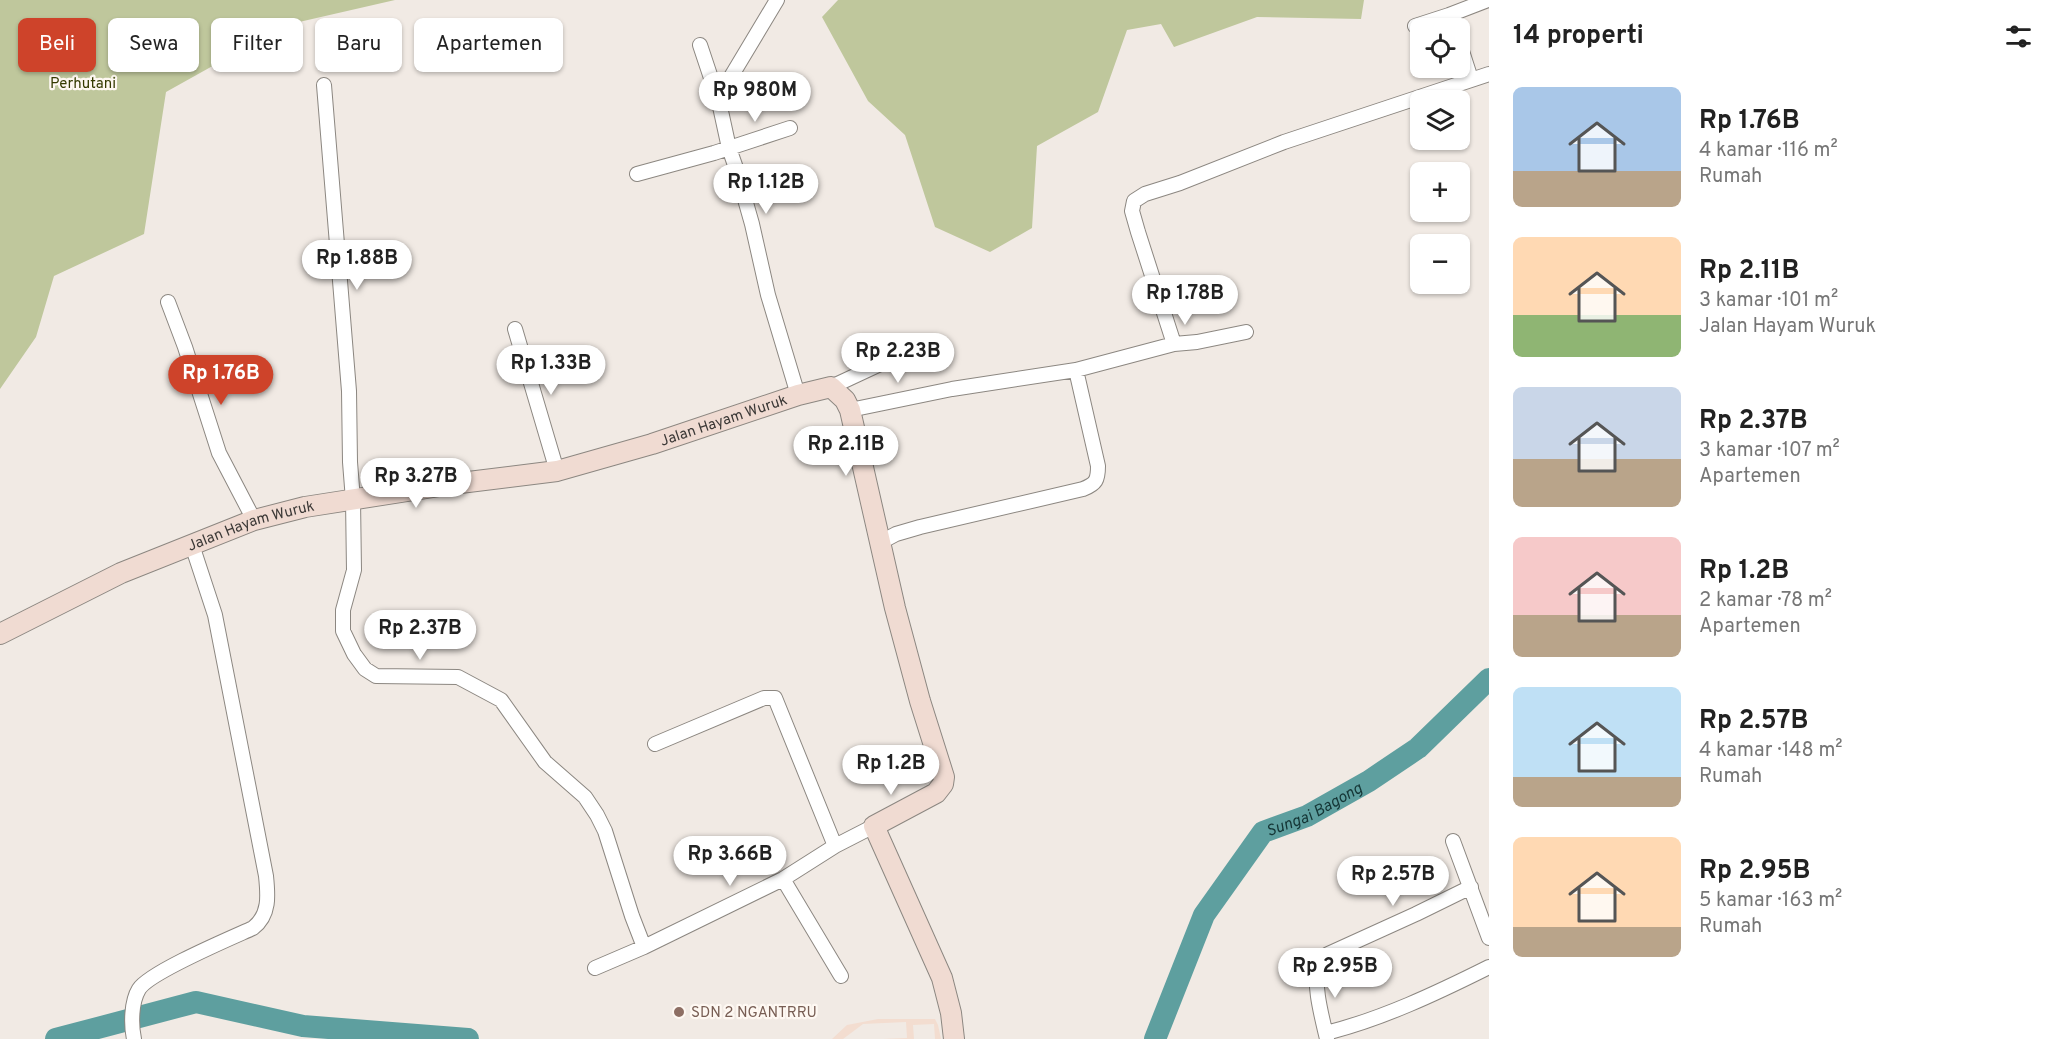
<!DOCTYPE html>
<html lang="id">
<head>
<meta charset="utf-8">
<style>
	:root { --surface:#fff; --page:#f6f6f6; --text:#222; --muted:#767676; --accent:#ce432a }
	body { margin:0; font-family:Overpass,sans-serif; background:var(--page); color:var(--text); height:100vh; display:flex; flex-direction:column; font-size:22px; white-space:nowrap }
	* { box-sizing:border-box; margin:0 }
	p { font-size:20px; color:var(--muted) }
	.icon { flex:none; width:33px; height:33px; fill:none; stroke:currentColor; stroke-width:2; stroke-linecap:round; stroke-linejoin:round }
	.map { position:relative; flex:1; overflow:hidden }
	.sheet { display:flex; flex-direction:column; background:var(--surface); width:570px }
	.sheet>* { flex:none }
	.banner { position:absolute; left:18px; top:18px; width:570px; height:54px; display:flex; gap:12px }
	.fabs { position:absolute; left:1410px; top:18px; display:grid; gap:12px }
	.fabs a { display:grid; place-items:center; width:60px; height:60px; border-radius:9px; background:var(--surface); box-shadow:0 2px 4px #0004; font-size:30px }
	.price { position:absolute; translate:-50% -51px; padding:0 14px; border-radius:21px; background:#fff; color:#222; font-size:20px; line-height:39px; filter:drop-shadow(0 2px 3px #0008) }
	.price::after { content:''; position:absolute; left:50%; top:36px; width:18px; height:14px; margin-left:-9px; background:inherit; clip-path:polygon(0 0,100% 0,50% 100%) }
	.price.selected { background:var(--accent); color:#fff }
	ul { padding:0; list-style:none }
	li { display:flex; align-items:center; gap:18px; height:150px; padding:0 24px }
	li span { display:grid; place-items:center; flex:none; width:168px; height:120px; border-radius:9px; color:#555 }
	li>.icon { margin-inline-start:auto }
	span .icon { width:72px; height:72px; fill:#fffc; stroke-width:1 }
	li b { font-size:26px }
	h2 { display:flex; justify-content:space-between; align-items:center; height:72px; padding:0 24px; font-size:26px }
	.tag { padding:0 21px; border-radius:9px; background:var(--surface); box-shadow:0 2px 4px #0004; font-size:21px; line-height:54px }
	.tag.selected { background:var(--accent); color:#fff }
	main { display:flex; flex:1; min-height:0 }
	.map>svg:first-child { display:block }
	.education { fill:#f3ddd0 }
	.green { fill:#bfc79c }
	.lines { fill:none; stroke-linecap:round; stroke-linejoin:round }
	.river { stroke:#5e9f9f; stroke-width:22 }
	.street-casing { stroke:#8c8781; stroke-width:16 }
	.secondary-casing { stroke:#8c8781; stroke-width:22 }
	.street { stroke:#fff; stroke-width:14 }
	.secondary { stroke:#f0dbd2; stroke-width:20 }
	.education-dot { fill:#8d6e63; stroke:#fef8f2; stroke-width:2 }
	.labels { text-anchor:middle; stroke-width:4.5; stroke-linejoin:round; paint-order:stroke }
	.park-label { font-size:15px; fill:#343a00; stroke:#fef8f2 }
	.street-label { font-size:15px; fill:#3b3836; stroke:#fef8f2 }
	.education-label { font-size:15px; fill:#785e54; stroke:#fef8f2; text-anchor:start }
	.water-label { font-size:16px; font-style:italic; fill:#143535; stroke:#fef8f2 }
</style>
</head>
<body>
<main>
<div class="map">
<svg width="1489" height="1039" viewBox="0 0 1489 1039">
	<rect width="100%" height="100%" fill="#f1eae4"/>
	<!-- education -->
	<path class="education" d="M878 1019H935L938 1025 941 1039H935L934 1024 913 1025 914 1039H883L907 1038 906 1022 863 1024 843 1039H832L847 1025Z"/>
	<!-- green -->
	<path class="green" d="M0 0H395L286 25 166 92 144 234 54 276 36 337 0 389Z
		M838 0H1364L1361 19 1257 17 1174 47 1161 24 1127 30 1098 112 1037 146 1032 228 990 252 935 227 905 135 868 101 822 17Z"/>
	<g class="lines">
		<!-- river -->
		<g class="river">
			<path d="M56 1039 196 1002 303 1026 468 1039"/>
			<path id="s1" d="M1155 1039 1204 915 1263 832 1307 816 1369 781 1418 748 1489 679"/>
		</g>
		<defs>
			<path id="street" d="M1415 26 1449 15
				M1454 28 1449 15 1488 0
				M700 45 719 102 729 148 737 171 752 224 768 295 798 395
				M1460 45 1471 79
				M324 85 349 391 350 462 353 500 354 570 343 610V631L354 654 365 669 376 676 458 677 501 700 545 762 585 797 597 815 605 831 632 916 644 947
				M719 102 729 80 777 0
				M637 174 714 153 790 128
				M168 302 185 347 219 453 254 520
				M515 329 557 471
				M1174 344 1197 342 1246 332
				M831 387 906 352
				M850 410 952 389 1076 370
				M881 542 896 534 920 527 1083 489C1096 484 1098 480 1098 466L1076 370 1174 344 1138 232 1132 211 1134 201 1145 194 1180 183 1284 142 1489 74
				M655 744 764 698H775L835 846
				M1453 841 1489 938
				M783 879 841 976
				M595 968 644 947 783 879 835 846 874 826
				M1326 1033C1382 1019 1437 993 1489 967
				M134 1039C131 1025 131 1002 139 989 150 972 231 938 253 928 270 915 268 895 266 876L215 615 192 545
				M1327 1039C1323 1021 1312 983 1319 966 1321 961 1324 957 1328 954L1416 914 1471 887"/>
			<g id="secondary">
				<path id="s2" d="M0 634 121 573 254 520 305 507 452 484 557 471 652 444 798 395 831 387 845 400 850 410 895 608 920 701 944 777 943 784 936 793 874 826 942 978 951 1013 954 1039"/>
			</g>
		</defs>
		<!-- street casing -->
		<use href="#street" class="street-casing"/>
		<!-- secondary casing -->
		<use href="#secondary" class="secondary-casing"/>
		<!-- street -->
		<use href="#street" class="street"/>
		<!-- secondary -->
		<use href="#secondary" class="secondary"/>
	</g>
	<!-- markers -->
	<circle class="education-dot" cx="679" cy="1012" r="6"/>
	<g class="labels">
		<!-- park labels -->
		<g class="park-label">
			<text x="83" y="88">Perhutani</text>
		</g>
		<!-- street labels -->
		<g class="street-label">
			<text dy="5" stroke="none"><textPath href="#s2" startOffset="760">Jalan Hayam Wuruk</textPath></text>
			<text dy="5" stroke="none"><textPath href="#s2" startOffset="274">Jalan Hayam Wuruk</textPath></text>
		</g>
		<!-- education labels -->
		<g class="education-label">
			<text x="691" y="1017">SDN 2 NGANTRRU</text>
		</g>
		<!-- water labels -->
		<g class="water-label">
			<text dy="6" stroke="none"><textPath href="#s1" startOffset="291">Sungai Bagong</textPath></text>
		</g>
	</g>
</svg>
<div class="fabs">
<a><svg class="icon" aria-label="locate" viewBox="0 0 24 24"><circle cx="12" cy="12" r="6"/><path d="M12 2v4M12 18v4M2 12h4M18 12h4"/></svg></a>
<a><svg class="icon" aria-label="layers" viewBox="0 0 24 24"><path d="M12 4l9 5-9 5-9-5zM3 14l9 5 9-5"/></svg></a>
<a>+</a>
<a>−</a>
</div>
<b class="price" style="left:755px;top:123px">Rp 980M</b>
<b class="price" style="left:766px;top:215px">Rp 1.12B</b>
<b class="price" style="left:357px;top:291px">Rp 1.88B</b>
<b class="price" style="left:1185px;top:326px">Rp 1.78B</b>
<b class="price" style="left:898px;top:384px">Rp 2.23B</b>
<b class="price" style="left:551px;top:396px">Rp 1.33B</b>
<b class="price selected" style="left:221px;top:406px">Rp 1.76B</b>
<b class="price" style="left:846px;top:477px">Rp 2.11B</b>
<b class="price" style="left:416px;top:509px">Rp 3.27B</b>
<b class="price" style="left:420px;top:661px">Rp 2.37B</b>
<b class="price" style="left:891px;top:796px">Rp 1.2B</b>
<b class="price" style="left:730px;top:887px">Rp 3.66B</b>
<b class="price" style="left:1393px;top:907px">Rp 2.57B</b>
<b class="price" style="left:1335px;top:999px">Rp 2.95B</b>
<div class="banner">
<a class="tag selected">Beli</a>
<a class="tag">Sewa</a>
<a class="tag">Filter</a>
<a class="tag">Baru</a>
<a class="tag">Apartemen</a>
</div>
</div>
<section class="sheet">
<h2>14 properti<svg class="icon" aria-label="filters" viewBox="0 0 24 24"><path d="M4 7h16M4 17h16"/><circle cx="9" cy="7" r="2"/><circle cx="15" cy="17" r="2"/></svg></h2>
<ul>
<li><span style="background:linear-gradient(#a9c7e8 70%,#b9a48a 0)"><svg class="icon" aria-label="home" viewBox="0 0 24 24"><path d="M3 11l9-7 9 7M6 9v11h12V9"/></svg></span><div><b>Rp 1.76B</b><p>4 kamar · 116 m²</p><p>Rumah</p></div></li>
<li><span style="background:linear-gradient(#ffd9b3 65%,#8fb573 0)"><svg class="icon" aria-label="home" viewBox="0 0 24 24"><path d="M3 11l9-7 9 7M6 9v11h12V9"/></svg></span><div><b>Rp 2.11B</b><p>3 kamar · 101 m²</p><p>Jalan Hayam Wuruk</p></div></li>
<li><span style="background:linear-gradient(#c9d6e8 60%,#b9a48a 0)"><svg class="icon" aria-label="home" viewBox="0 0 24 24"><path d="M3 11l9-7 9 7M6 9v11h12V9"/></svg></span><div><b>Rp 2.37B</b><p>3 kamar · 107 m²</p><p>Apartemen</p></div></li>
<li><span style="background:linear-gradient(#f6c9c9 65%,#b9a48a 0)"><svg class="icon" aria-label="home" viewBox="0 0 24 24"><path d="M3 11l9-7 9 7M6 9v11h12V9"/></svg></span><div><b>Rp 1.2B</b><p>2 kamar · 78 m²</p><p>Apartemen</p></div></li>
<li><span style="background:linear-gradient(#bfe0f5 75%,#b9a48a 0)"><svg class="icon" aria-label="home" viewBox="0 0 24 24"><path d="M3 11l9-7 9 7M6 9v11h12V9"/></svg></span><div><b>Rp 2.57B</b><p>4 kamar · 148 m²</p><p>Rumah</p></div></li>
<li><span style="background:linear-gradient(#ffd9b3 75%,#b9a48a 0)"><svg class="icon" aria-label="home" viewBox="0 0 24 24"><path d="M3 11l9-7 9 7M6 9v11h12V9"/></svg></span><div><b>Rp 2.95B</b><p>5 kamar · 163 m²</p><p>Rumah</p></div></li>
</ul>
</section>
</main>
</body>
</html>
